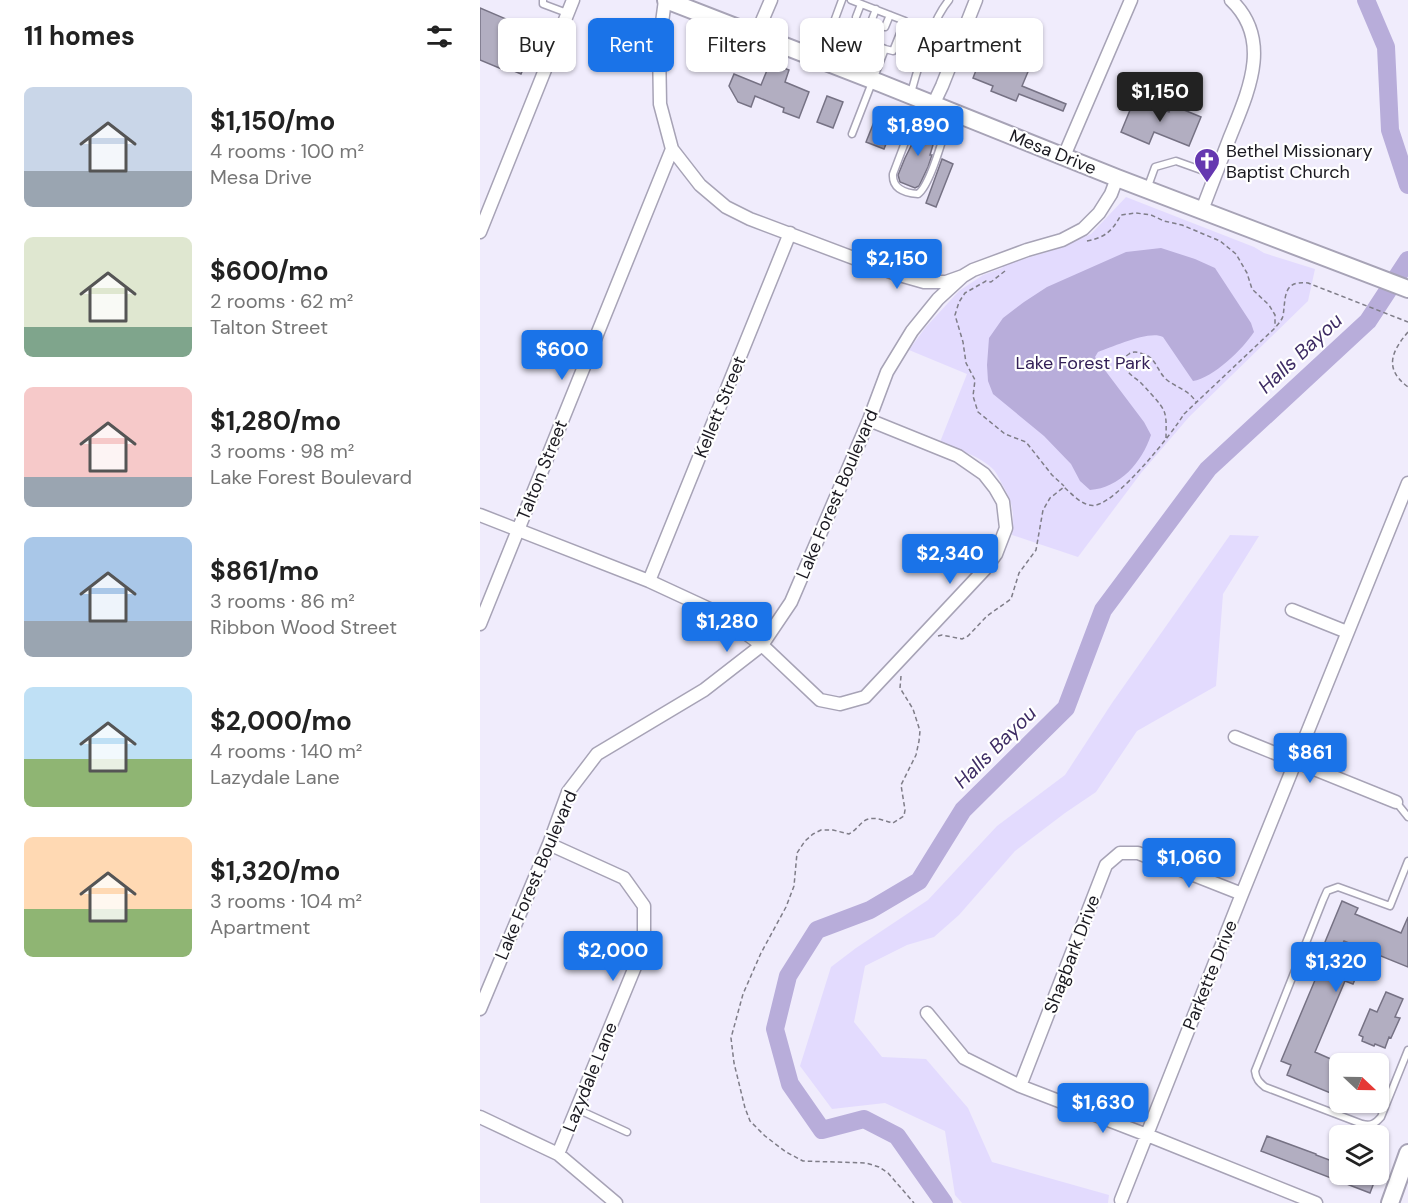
<!DOCTYPE html>
<html lang="en">
<head>
<meta charset="utf-8">
<style>
	:root { --surface:#fff; --page:#f6f6f6; --text:#222; --muted:#767676; --accent:#1a73e8 }
	body { margin:0; font-family:"DM Sans",sans-serif; background:var(--page); color:var(--text); height:100vh; display:flex; flex-direction:column; font-size:22px; white-space:nowrap }
	* { box-sizing:border-box; margin:0 }
	p { font-size:20px; color:var(--muted) }
	.icon { flex:none; width:33px; height:33px; fill:none; stroke:currentColor; stroke-width:2; stroke-linecap:round; stroke-linejoin:round }
	.map { position:relative; flex:1; overflow:hidden }
	.details { display:flex; flex-direction:column; background:var(--surface); width:480px }
	.details>* { flex:none }
	.guide { position:absolute; left:18px; top:18px; width:570px; height:54px; display:flex; gap:12px }
	.needle { width:39px; rotate:112deg }
	.fabs { position:absolute; left:849px; top:1053px; display:grid; gap:12px }
	.fabs a { display:grid; place-items:center; width:60px; height:60px; border-radius:9px; background:var(--surface); box-shadow:0 2px 4px #0004; font-size:30px }
	.price { position:absolute; translate:-50% -51px; padding:0 14px; border-radius:6px; background:var(--accent); color:#fff; font-size:20px; line-height:39px; filter:drop-shadow(0 2px 3px #0008) }
	.price::after { content:''; position:absolute; left:50%; top:36px; width:18px; height:14px; margin-left:-9px; background:inherit; clip-path:polygon(0 0,100% 0,50% 100%) }
	.price.on { background:#222; color:#fff }
	ul { padding:0; list-style:none }
	li { display:flex; align-items:center; gap:18px; height:150px; padding:0 24px }
	li span { display:grid; place-items:center; flex:none; width:168px; height:120px; border-radius:9px; color:#555 }
	li>.icon { margin-inline-start:auto }
	span .icon { width:72px; height:72px; fill:#fffc; stroke-width:1 }
	li b { font-size:26px }
	h2 { display:flex; justify-content:space-between; align-items:center; height:72px; padding:0 24px; font-size:26px }
	.pill { padding:0 21px; border-radius:9px; background:var(--surface); box-shadow:0 2px 4px #0004; font-size:21px; line-height:54px }
	.pill.on { background:var(--accent); color:#fff }
	main { display:flex; flex:1; min-height:0 }
	.map>svg:first-child { display:block }
	.green { fill:#e3dbfe }
	.water { fill:#b8adda }
	.lines { fill:none; stroke-linecap:round; stroke-linejoin:round }
	.river { stroke:#b8adda; stroke-width:18 }
	.building { fill:#b2aec1; stroke:#767284; stroke-width:1.5 }
	.service-casing { stroke:#a7a3b6; stroke-width:9 }
	.minor-casing { stroke:#a7a3b6; stroke-width:15 }
	.secondary-casing { stroke:#a7a3b6; stroke-width:20 }
	.path { stroke:#7f7d88; stroke-width:1.5; stroke-dasharray:4.5 3; stroke-linecap:butt }
	.service { stroke:#fff; stroke-width:6 }
	.minor { stroke:#fff; stroke-width:12 }
	.secondary { stroke:#fff; stroke-width:16 }
	.labels { text-anchor:middle; stroke-width:4.5; stroke-linejoin:round; paint-order:stroke }
	.poi-label { font-size:18px; fill:#1a1920; stroke:#fff; text-anchor:start }
	.street-label { font-size:18px; fill:#1a1920; stroke:#fff }
	.park-label { font-size:18px; fill:#332057; stroke:#fff }
	.water-label { font-size:20px; font-style:italic; fill:#3e2c64; stroke:#fff }
</style>
</head>
<body>
<main>
<section class="details">
<h2>11 homes<svg class="icon" aria-label="filters" viewBox="0 0 24 24"><path d="M4 7h16M4 17h16"/><circle cx="9" cy="7" r="2"/><circle cx="15" cy="17" r="2"/></svg></h2>
<ul>
<li><span style="background:linear-gradient(#c9d6e8 70%,#9aa5b1 0)"><svg class="icon" aria-label="home" viewBox="0 0 24 24"><path d="M3 11l9-7 9 7M6 9v11h12V9"/></svg></span><div><b>$1,150/mo</b><p>4 rooms · 100 m²</p><p>Mesa Drive</p></div></li>
<li><span style="background:linear-gradient(#dfe7d0 75%,#7fa58c 0)"><svg class="icon" aria-label="home" viewBox="0 0 24 24"><path d="M3 11l9-7 9 7M6 9v11h12V9"/></svg></span><div><b>$600/mo</b><p>2 rooms · 62 m²</p><p>Talton Street</p></div></li>
<li><span style="background:linear-gradient(#f6c9c9 75%,#9aa5b1 0)"><svg class="icon" aria-label="home" viewBox="0 0 24 24"><path d="M3 11l9-7 9 7M6 9v11h12V9"/></svg></span><div><b>$1,280/mo</b><p>3 rooms · 98 m²</p><p>Lake Forest Boulevard</p></div></li>
<li><span style="background:linear-gradient(#a9c7e8 70%,#9aa5b1 0)"><svg class="icon" aria-label="home" viewBox="0 0 24 24"><path d="M3 11l9-7 9 7M6 9v11h12V9"/></svg></span><div><b>$861/mo</b><p>3 rooms · 86 m²</p><p>Ribbon Wood Street</p></div></li>
<li><span style="background:linear-gradient(#bfe0f5 60%,#8fb573 0)"><svg class="icon" aria-label="home" viewBox="0 0 24 24"><path d="M3 11l9-7 9 7M6 9v11h12V9"/></svg></span><div><b>$2,000/mo</b><p>4 rooms · 140 m²</p><p>Lazydale Lane</p></div></li>
<li><span style="background:linear-gradient(#ffd9b3 60%,#8fb573 0)"><svg class="icon" aria-label="home" viewBox="0 0 24 24"><path d="M3 11l9-7 9 7M6 9v11h12V9"/></svg></span><div><b>$1,320/mo</b><p>3 rooms · 104 m²</p><p>Apartment</p></div></li>
</ul>
</section>
<div class="map">
<svg width="928" height="1203" viewBox="0 0 928 1203">
	<rect width="100%" height="100%" fill="#f0ecfc"/>
	<!-- green -->
	<path class="green" d="M646 197 774 247 784 253 835 269 828 301 709 417 661 473 598 557 532 535C534 515 534 505 523 486 520 481 518 475 514 470 500 456 479 450 460 442L487 374 429 350 445 328 479 291 503 275 522 268 524 265 577 249 611 234Z
		M750 535 779 536 743 594 736 686 657 731 616 792 585 813 535 851 479 915 454 937 427 945 385 966 374 1022 402 1057 446 1059 488 1108 512 1162 629 1195 628 1203H482L475 1195 465 1131 405 1103 352 1109 320 1066 351 967 376 948 448 900 517 826 585 775 632 703Z"/>
	<!-- water -->
	<path class="water" d="M681 248 715 259 735 268 771 323 774 332C763 349 733 378 713 381L683 337C669 330 633 347 618 352L615 357 664 422 671 435C662 462 640 488 610 490L600 481 591 464 564 436 513 394 508 381 507 365 509 338 523 318 544 302 567 287 646 252Z"/>
	<g class="lines">
		<!-- river -->
		<path class="river" d="M886 0 906 47 910 130 928 185
			M464 1203 417 1136 384 1119 342 1130 310 1084 295 1029 308 976 337 930 390 910 439 881 483 810 586 708 623 610 728 469 888 321 928 260"/>
	</g>
	<!-- building -->
	<path class="building" d="M0 8 59 33 41 74 25 67 24 70 0 60Z
		M504 50 550 67 542 86 586 104 583 111 539 94 536 101 511 91 513 86 493 78Z
		M290 63 309 70 305 82 329 92 319 118 303 112 304 108 275 96 271 107 258 102 249 86 254 74 281 85Z
		M347 96 363 102 353 128 337 122Z
		M655 98 689 112 692 105 721 117 709 146 674 132 669 144 641 132Z
		M394 122 412 129 404 149 386 142Z
		M443 122 458 128 450 155H452L448 167 439 186 435 188 420 182 418 175 425 158Z
		M462 159 473 164 456 207 446 203Z
		M862 901 878 908 875 914 921 933 928 917V967L864 941 855 960 879 970 873 984 865 981 835 1052 860 1063V1097L807 1075 811 1065 801 1061 838 973 831 970 838 953 840 954Z
		M906 992 923 999 915 1017 920 1018 911 1038 909 1037 905 1048 895 1044 894 1046 882 1041 883 1037 879 1035 890 1009 897 1012Z
		M864 1102H889L885 1112Z
		M787 1136 836 1154V1155L860 1164V1174H894L892 1179 895 1180 890 1193 781 1151Z"/>
	<g class="lines">
		<defs>
			<path id="service" d="M63 0V4L87 13
				M371 0 425 21 413 51 405 49
				M376 17 381 4
				M391 22 396 9
				M405 27 410 15
				M358 29 352 27 362 0
				M348 62 358 29 405 49 372 134
				M431 93C438 67 452 20 469 0
				M441 100 413 174C412 189 425 193 438 194 451 185 465 130 471 112
				M667 189 675 167 696 161 735 175
				M916 802 928 817
				M928 861 910 906 858 887 847 891 843 900 775 1071C776 1079 779 1082 785 1087L882 1124C891 1126 895 1124 901 1117L928 1050
				M97 1109 147 1132"/>
			<path id="minor" d="M185 0 179 45 180 104 192 149 220 185 246 207 270 219 416 274 444 282H466L483 276 493 270 547 250 582 240 603 229 619 213 631 194 637 178
				M276 35 291 0
				M453 105 462 86 496 0
				M584 156 651 0
				M722 210C731 186 741 161 750 137 768 92 793 40 751 0
				M0 232 93 0
				M0 515 169 581 236 612 282 645 340 700 360 704 385 697 505 569 516 554 526 528 523 502 515 488 504 474 478 456 389 420
				M169 581 310 233
				M812 610 867 632
				M0 624 192 149
				M755 737 916 802
				M69 844 144 878 164 906V945L78 1154
				M0 1009 69 844 88 792 117 754 224 690 282 645 311 602 389 420 407 372 432 331 458 299 483 276
				M447 1013 484 1058 540 1086 667 1135 836 1203
				M540 1086 626 865 640 853H658L762 894
				M0 1117 78 1154 136 1203
				M641 1200 762 894 928 483"/>
			<path id="secondary" d="M186 0 400 83 637 178 928 289
				M910 1203 928 1153"/>
		</defs>
		<!-- service casing -->
		<use href="#service" class="service-casing"/>
		<!-- minor casing -->
		<use href="#minor" class="minor-casing"/>
		<!-- secondary casing -->
		<use href="#secondary" class="secondary-casing"/>
		<!-- path -->
		<path class="path" d="M607 241C626 237 632 231 641 215L656 213 671 215 684 221 702 225 740 241 756 254 767 273 772 289 789 305 795 315V327
			M525 271 511 282 506 281 485 293 479 302 475 315 483 342 486 363 495 380 493 396 498 412 525 434 546 442 572 475 584 486
			M928 332C911 352 904 369 928 387
			M686 438C686 430 687 418 684 411 682 405 665 387 660 382 653 376 644 372 645 361 645 357 646 356 649 354 653 351 658 352 663 354 677 358 677 372 687 380 697 388 709 390 716 402
			M458 636 462 635 482 639 488 636 507 616 531 599 539 573 556 550 563 510 570 498 584 487C592 494 604 508 616 505 638 501 692 434 704 414L795 328C798 324 802 320 803 316 806 298 802 280 828 283L928 322
			M421 676 420 688 433 709 440 731 439 741 436 755 421 785 425 810 424 816 413 823C404 821 393 815 384 821 379 825 375 831 369 834L353 830H341L333 834 325 841 317 853 314 886 306 907 281 953 263 994 251 1038 254 1063 265 1108 270 1121 285 1136 306 1152 323 1161 386 1163 399 1167 408 1173 434 1203"/>
		<!-- service -->
		<use href="#service" class="service"/>
		<!-- minor -->
		<use href="#minor" class="minor"/>
		<!-- secondary -->
		<use href="#secondary" class="secondary"/>
	</g>
	<!-- icons -->
	<defs>
		<symbol id="church-pin" viewBox="-11 -11 22 30"><path d="M0 17L-7.5 6A9.5 9.5 0 1 1 7.5 6Z" fill="#6538b0" stroke="#fff"/><path d="M-1.2-6h2.4v3.5h3.3v2.4h-3.3V6h-2.4V-.1h-3.3v-2.4h3.3Z" fill="#fff"/></symbol>
	</defs>
	<g fill-rule="evenodd">
		<use href="#church-pin" x="712" y="146" width="30" height="40"/>
	</g>
	<g class="labels">
		<!-- poi labels -->
		<g class="poi-label">
			<text x="746" y="157">Bethel Missionary<tspan x="746" dy="21">Baptist Church</tspan></text>
		</g>
		<!-- street labels -->
		<g class="street-label">
			<text transform="translate(573 152) rotate(22)" y="6">Mesa Drive</text>
			<text transform="translate(240 407) rotate(-68)" y="6">Kellett Street</text>
			<text transform="translate(62 470) rotate(-68)" y="6">Talton Street</text>
			<text transform="translate(357 494) rotate(-67)" y="6">Lake Forest Boulevard</text>
			<text transform="translate(56 875) rotate(-67)" y="6">Lake Forest Boulevard</text>
			<text transform="translate(592 954) rotate(-69)" y="6">Shagbark Drive</text>
			<text transform="translate(730 975) rotate(-68)" y="6">Parkette Drive</text>
			<text transform="translate(110 1077) rotate(-68)" y="6">Lazydale Lane</text>
		</g>
		<!-- park labels -->
		<g class="park-label">
			<text x="603" y="369">Lake Forest Park</text>
		</g>
		<!-- water labels -->
		<g class="water-label">
			<text transform="translate(820 353) rotate(-43)" y="7">Halls Bayou</text>
			<text transform="translate(515 747) rotate(-45)" y="7">Halls Bayou</text>
		</g>
	</g>
</svg>
<div class="fabs">
<a><svg class="needle" viewBox="-14 -14 28 28"><path d="M0-13l5 13h-10z" fill="#e53935"/><path d="M0 13l5-13h-10z" fill="#767676"/></svg></a>
<a><svg class="icon" aria-label="layers" viewBox="0 0 24 24"><path d="M12 4l9 5-9 5-9-5zM3 14l9 5 9-5"/></svg></a>
</div>
<b class="price on" style="left:680px;top:123px">$1,150</b>
<b class="price" style="left:438px;top:157px">$1,890</b>
<b class="price" style="left:417px;top:290px">$2,150</b>
<b class="price" style="left:82px;top:381px">$600</b>
<b class="price" style="left:470px;top:585px">$2,340</b>
<b class="price" style="left:247px;top:653px">$1,280</b>
<b class="price" style="left:830px;top:784px">$861</b>
<b class="price" style="left:709px;top:889px">$1,060</b>
<b class="price" style="left:133px;top:982px">$2,000</b>
<b class="price" style="left:856px;top:993px">$1,320</b>
<b class="price" style="left:623px;top:1134px">$1,630</b>
<div class="guide">
<a class="pill">Buy</a>
<a class="pill on">Rent</a>
<a class="pill">Filters</a>
<a class="pill">New</a>
<a class="pill">Apartment</a>
</div>
</div>
</main>
</body>
</html>
